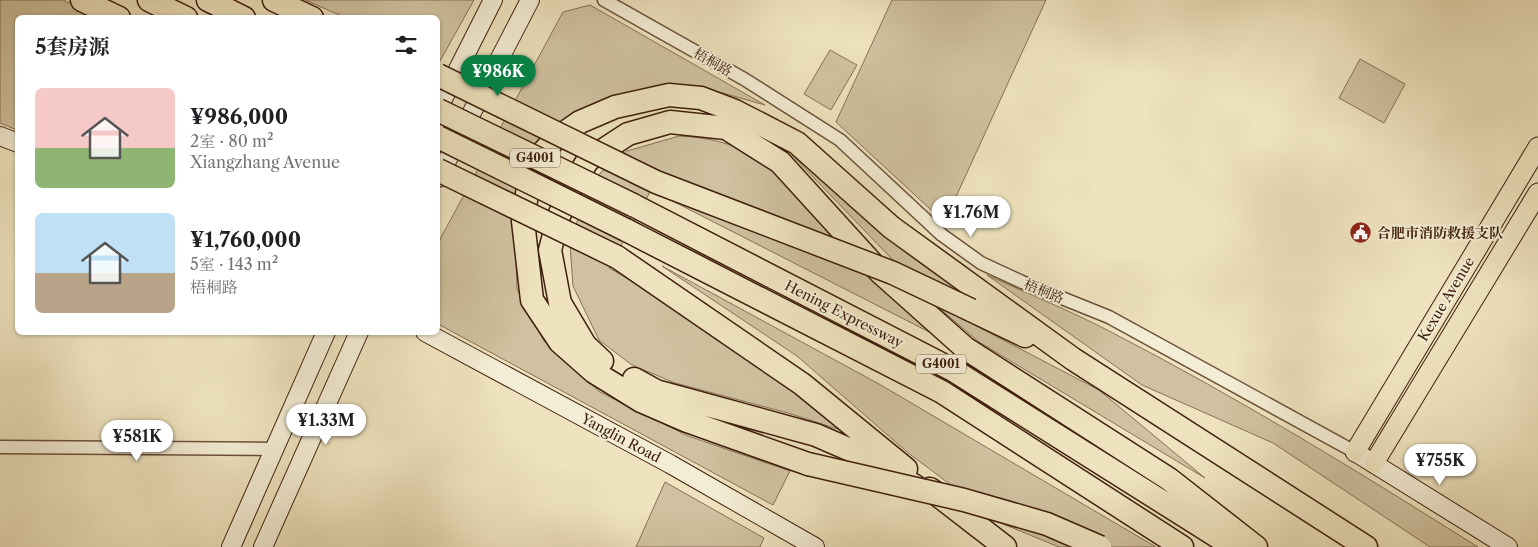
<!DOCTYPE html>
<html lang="zh">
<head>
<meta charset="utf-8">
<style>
	:root { --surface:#fff; --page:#f2f2f2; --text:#202124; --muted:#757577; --accent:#0b8043 }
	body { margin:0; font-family:"Libre Caslon Text","Noto Serif SC",serif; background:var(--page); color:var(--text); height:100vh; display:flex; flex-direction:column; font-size:19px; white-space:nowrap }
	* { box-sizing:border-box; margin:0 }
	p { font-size:16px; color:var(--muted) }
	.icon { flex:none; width:28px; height:28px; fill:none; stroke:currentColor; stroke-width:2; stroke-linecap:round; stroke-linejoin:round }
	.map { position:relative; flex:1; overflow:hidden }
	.details { position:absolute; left:15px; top:15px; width:425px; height:320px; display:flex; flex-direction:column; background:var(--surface); border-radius:8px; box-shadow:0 1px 4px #0004 }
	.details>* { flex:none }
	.price { position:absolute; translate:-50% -42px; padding:0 11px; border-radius:18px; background:#fff; color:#222; font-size:16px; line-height:32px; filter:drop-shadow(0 1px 2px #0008) }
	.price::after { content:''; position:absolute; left:50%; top:30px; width:15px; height:11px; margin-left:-8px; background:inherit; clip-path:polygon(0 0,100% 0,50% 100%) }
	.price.selected { background:var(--accent); color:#fff }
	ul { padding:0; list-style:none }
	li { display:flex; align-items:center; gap:15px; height:125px; padding:0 20px }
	li span { display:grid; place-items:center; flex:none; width:140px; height:100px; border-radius:8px; color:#555 }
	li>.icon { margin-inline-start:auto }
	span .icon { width:60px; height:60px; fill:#fffc; stroke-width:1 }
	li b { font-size:21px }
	h2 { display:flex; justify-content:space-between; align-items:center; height:60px; padding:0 20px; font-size:21px }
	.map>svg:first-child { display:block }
	.green { fill:#d0c2a0; stroke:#887056 }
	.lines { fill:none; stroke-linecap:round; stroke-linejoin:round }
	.street-casing { stroke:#6b5039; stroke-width:15 }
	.secondary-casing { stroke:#3f1f0d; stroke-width:20 }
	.primary-casing { stroke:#3f1f0d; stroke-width:21 }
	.highway-casing { stroke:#3f1f0d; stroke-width:25 }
	.street { stroke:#f4edd5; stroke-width:12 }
	.secondary { stroke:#f4edd5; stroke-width:18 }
	.primary { stroke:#eee3be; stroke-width:19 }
	.highway { stroke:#eee3be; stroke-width:22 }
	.highway-bridge-casing { stroke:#3f1f0d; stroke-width:25; stroke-linecap:butt }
	.highway-bridge { stroke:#eee3be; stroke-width:22 }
	.labels { text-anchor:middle; stroke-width:4; stroke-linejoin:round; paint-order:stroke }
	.shield { fill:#f4edd5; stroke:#755d49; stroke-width:1 }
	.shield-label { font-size:12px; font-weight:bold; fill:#3f1f0d }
	.street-label { font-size:14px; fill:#3f1f0d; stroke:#f4edd5 }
	.poi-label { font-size:14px; font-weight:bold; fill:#3f1f0d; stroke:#f4edd5; text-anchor:start }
</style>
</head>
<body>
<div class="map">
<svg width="1538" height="547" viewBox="0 0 1538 547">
	<rect width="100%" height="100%" fill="#eee3be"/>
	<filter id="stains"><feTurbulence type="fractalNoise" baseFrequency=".004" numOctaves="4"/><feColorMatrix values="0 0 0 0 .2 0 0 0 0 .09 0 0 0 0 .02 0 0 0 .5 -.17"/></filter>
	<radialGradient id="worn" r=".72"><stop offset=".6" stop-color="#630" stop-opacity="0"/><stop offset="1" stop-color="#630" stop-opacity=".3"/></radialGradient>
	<!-- green -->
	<path class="green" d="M0 0H63L99 17 18 18 17 130 0 123Z
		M305 0H474L440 61 438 60V18L344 17Z
		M892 0H1046L954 201 942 220 836 122Z
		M590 5 765 105 719 92 663 87 554 127 515 224 517 289 544 341 600 392 688 436 790 471 773 505 438 324V243L563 12Z
		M830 50 857 65 831 110 804 94Z
		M1360 59 1405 84 1384 123 1339 98Z
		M679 136C708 137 734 144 759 157L941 338 651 190 609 268 680 308 853 434 788 413 675 383 632 365 599 340 573 286 570 245 584 199 601 172 627 151Z
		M790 153 973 296 963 319 1099 390 1205 478 979 342 939 308Z
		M662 266 879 384 1156 547H1059L1003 524 907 452 797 356Z
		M987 275C1028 294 1071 311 1111 332 1237 397 1359 472 1478 547H1430L1273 443 1142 385Z
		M665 482 764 538 760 547H636Z"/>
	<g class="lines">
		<defs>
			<path id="street" d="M604 0 744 79 840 140 942 235 981 263 1022 282 1109 317 1355 452
				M0 447 274 449"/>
			<path id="secondary" d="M438 109 493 0
				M0 136 18 143
				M438 178 530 0
				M425 332 670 464 815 547
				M1355 452 1508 547
				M231 547 326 332
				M263 547 359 332"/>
			<path id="primary" d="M1355 452 1538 147
				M1374 463 1538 193"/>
			<path id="highway" d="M82 0 119 18
				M149 0 186 18
				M208 0 244 18
				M274 0 312 18
				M633 205 953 370 1234 547
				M626 230 942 392 1182 547
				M617 257 802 384 906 469
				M971 310 1025 336
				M602 361 585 345 560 303 550 250 559 216 571 187 588 160 628 134 670 122 726 128 780 162 881 273 965 348 1169 479 1256 547
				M634 379 656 391 816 435 862 455 915 486
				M808 464 687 421 641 401 594 372 560 342 532 300 523 221 528 187 539 157 553 141 580 122 615 107 669 95 701 98 735 111 797 143 891 227 1073 359 1366 547
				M930 489 1005 547"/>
		</defs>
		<!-- street casing -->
		<use href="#street" class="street-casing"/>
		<!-- secondary casing -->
		<use href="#secondary" class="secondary-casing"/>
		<!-- primary casing -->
		<use href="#primary" class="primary-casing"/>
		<!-- highway casing -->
		<use href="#highway" class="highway-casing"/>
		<!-- street -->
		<use href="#street" class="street"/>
		<!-- secondary -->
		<use href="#secondary" class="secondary"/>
		<!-- primary -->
		<use href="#primary" class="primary"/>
		<!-- highway -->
		<use href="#highway" class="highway"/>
		<defs>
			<path id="highway-bridge" d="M438 75 656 182 893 273 971 310
				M438 110 633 205
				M438 137 626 230
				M438 170 617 257
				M808 464 964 500 1047 524 1100 547"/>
		</defs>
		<!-- highway-bridge casing -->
		<use href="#highway-bridge" class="highway-bridge-casing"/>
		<!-- highway-bridge -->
		<use href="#highway-bridge" class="highway-bridge"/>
	</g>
	<!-- icons -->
	<defs>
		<symbol id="civic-disc" viewBox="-11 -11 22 22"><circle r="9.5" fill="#8f2418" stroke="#f4edd5"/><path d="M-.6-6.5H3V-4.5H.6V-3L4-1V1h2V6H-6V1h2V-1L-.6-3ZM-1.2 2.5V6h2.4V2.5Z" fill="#fff"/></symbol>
	</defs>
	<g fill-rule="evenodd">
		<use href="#civic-disc" x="1348" y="220" width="25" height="25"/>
	</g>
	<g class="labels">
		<!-- shield labels -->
		<g class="shield">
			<rect x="510" y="148.5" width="50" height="19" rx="4"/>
			<rect x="916" y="354.5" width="50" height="19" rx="4"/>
		</g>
		<g class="shield-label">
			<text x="535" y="162">G4001</text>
			<text x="941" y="368">G4001</text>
		</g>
		<!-- street labels -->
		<g class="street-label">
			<text transform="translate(713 62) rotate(30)" y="5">梧桐路</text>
			<text transform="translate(1044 291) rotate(22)" y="5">梧桐路</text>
			<text transform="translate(1446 299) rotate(-59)" y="5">Kexue Avenue</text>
			<text transform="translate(844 314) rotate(27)" y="5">Hening Expressway</text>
			<text transform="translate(621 438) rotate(28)" y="5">Yanglin Road</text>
		</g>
		<!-- poi labels -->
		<g class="poi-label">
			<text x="1377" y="238">合肥市消防救援支队</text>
		</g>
	</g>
	<rect width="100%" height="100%" filter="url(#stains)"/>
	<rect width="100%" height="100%" fill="url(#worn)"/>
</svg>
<b class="price selected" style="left:498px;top:97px">¥986K</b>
<b class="price" style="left:971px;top:238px">¥1.76M</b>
<b class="price" style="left:326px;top:446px">¥1.33M</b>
<b class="price" style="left:137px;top:462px">¥581K</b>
<b class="price" style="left:1440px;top:486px">¥755K</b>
<section class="details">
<h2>5套房源<svg class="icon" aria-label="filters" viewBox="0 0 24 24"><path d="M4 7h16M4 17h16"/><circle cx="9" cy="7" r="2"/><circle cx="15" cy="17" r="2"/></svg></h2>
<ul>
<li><span style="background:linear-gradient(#f6c9c9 60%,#8fb573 0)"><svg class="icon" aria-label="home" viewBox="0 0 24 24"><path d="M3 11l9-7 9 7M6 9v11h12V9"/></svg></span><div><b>¥986,000</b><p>2室 · 80 m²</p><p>Xiangzhang Avenue</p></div></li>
<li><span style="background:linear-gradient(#bfe0f5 60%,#b9a48a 0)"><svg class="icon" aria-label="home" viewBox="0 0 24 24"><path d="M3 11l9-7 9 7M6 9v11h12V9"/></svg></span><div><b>¥1,760,000</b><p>5室 · 143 m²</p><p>梧桐路</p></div></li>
</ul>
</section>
</div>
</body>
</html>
